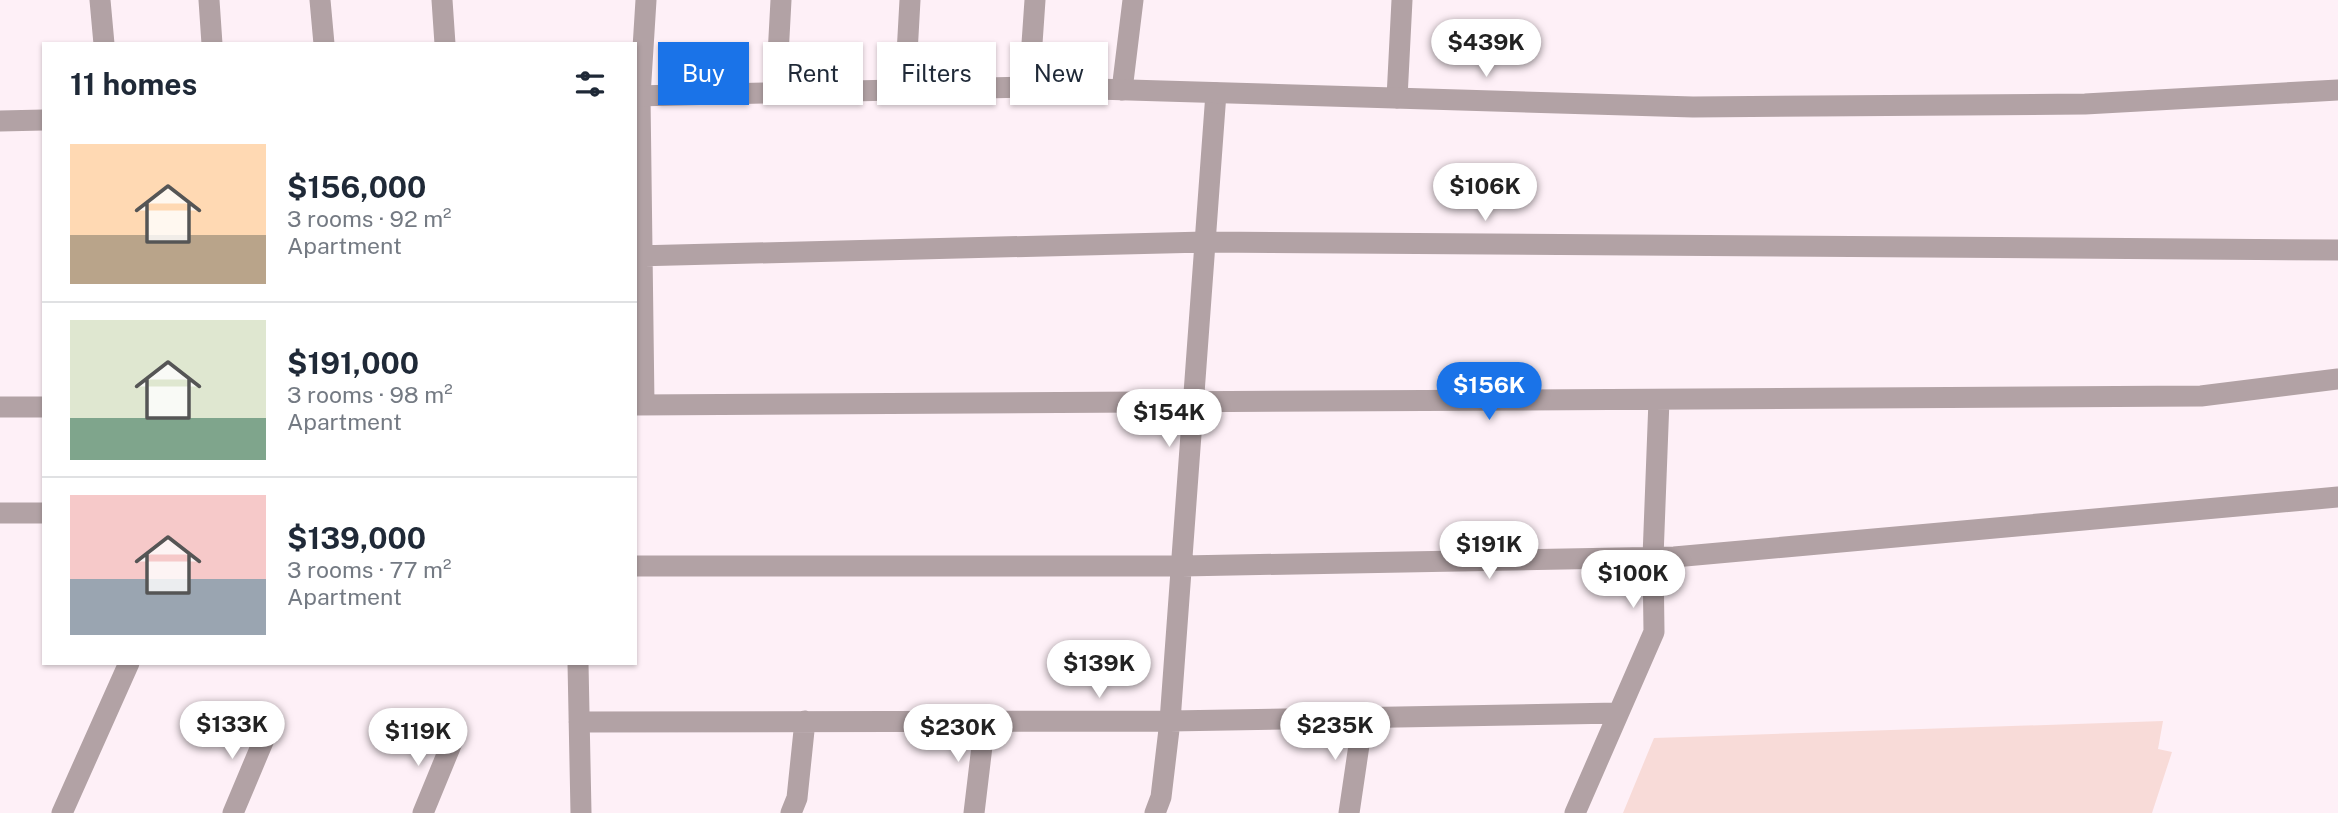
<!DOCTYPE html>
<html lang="en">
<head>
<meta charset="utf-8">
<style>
	:root { --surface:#fff; --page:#f6f6f7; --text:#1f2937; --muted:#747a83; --line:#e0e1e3; --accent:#1a73e8 }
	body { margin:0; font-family:"Public Sans",sans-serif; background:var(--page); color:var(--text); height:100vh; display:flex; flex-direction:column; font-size:26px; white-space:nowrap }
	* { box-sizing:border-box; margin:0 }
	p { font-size:23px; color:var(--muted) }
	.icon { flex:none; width:38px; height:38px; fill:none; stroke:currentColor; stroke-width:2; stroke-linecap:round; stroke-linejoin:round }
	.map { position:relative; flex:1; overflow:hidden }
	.sheet { position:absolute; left:42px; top:42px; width:595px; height:623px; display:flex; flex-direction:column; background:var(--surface); border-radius:0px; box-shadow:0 2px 5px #0004 }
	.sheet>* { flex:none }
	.guide { position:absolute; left:658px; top:42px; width:665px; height:63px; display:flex; gap:14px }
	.price { position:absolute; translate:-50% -60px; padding:0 16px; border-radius:24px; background:#fff; color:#222; font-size:23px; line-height:46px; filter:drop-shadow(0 2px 4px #0008) }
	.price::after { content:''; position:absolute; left:50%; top:42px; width:21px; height:16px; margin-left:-10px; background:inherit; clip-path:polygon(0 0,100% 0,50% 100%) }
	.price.active { background:var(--accent); color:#fff }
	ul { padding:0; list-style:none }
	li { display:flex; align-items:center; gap:21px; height:175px; padding:0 28px }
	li+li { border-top:2px solid var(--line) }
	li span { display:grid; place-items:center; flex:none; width:196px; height:140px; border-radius:0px; color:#555 }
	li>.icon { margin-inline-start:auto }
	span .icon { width:84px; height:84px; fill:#fffc; stroke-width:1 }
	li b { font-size:30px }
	h2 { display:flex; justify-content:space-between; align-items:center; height:84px; padding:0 28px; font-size:30px }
	.tag { padding:0 24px; border-radius:0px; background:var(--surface); box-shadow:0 2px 5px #0004; font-size:24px; line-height:63px }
	.tag.active { background:var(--accent); color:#fff }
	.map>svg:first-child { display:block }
	.green { fill:#f8dbd8 }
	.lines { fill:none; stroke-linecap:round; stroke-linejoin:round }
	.minor { stroke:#b2a2a5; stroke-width:21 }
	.tertiary { stroke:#b2a2a5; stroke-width:21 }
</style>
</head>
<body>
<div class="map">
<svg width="2338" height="813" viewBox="0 0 2338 813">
	<rect width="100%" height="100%" fill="#fef0f7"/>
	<!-- green -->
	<path class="green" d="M2163 721 2158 749 2172 752 2152 813H1623L1654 738Z"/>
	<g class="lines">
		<!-- minor -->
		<path class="minor" d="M100 0 104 44
			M209 0 212 44
			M320 0 324 44
			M442 0 445 44
			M1029 87 1035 0
			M905 90 910 0
			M1122 90 1133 0
			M776 93 781 0
			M1397 98 1402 0
			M635 256 1205 242 2338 250
			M635 405 2201 396 2338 379
			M644 405 640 96 646 0
			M0 407H44
			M0 513H44
			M635 566H1182L1674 557 2338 497
			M578 663 581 813
			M579 722 1170 721 1618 713
			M62 813 129 663
			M233 813 270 725
			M423 813 453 740
			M791 813 797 798 805 721
			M974 813 985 721
			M1155 813 1161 797 1170 721 1216 93
			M1349 813 1363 718
			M1575 813 1654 632 1653 557 1659 400"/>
		<!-- tertiary -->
		<path class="tertiary" d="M635 96 1029 87 1693 107 2085 104 2338 90
			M0 121 44 120"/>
	</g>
</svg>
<b class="price" style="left:1486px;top:79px">$439K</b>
<b class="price" style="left:1485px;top:223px">$106K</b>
<b class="price active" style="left:1489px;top:422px">$156K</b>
<b class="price" style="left:1169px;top:449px">$154K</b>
<b class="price" style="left:1489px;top:581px">$191K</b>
<b class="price" style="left:1633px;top:610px">$100K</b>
<b class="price" style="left:1099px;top:700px">$139K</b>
<b class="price" style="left:232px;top:761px">$133K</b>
<b class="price" style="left:1335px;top:762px">$235K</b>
<b class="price" style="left:958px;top:764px">$230K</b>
<b class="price" style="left:418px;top:768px">$119K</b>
<div class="guide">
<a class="tag active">Buy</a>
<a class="tag">Rent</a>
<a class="tag">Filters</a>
<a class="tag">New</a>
</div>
<section class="sheet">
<h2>11 homes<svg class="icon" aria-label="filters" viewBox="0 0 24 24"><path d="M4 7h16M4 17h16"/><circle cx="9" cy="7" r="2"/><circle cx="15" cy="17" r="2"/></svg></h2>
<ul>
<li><span style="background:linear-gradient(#ffd9b3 65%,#b9a48a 0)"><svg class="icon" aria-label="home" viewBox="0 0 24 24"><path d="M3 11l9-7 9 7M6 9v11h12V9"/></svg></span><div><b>$156,000</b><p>3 rooms · 92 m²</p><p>Apartment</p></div></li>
<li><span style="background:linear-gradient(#dfe7d0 70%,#7fa58c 0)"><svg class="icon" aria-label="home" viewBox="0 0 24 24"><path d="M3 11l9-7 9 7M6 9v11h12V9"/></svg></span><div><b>$191,000</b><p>3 rooms · 98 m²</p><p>Apartment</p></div></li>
<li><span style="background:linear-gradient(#f6c9c9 60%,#9aa5b1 0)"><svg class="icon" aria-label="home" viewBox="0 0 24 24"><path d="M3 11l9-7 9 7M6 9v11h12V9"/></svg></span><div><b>$139,000</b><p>3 rooms · 77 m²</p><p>Apartment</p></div></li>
</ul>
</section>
</div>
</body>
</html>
